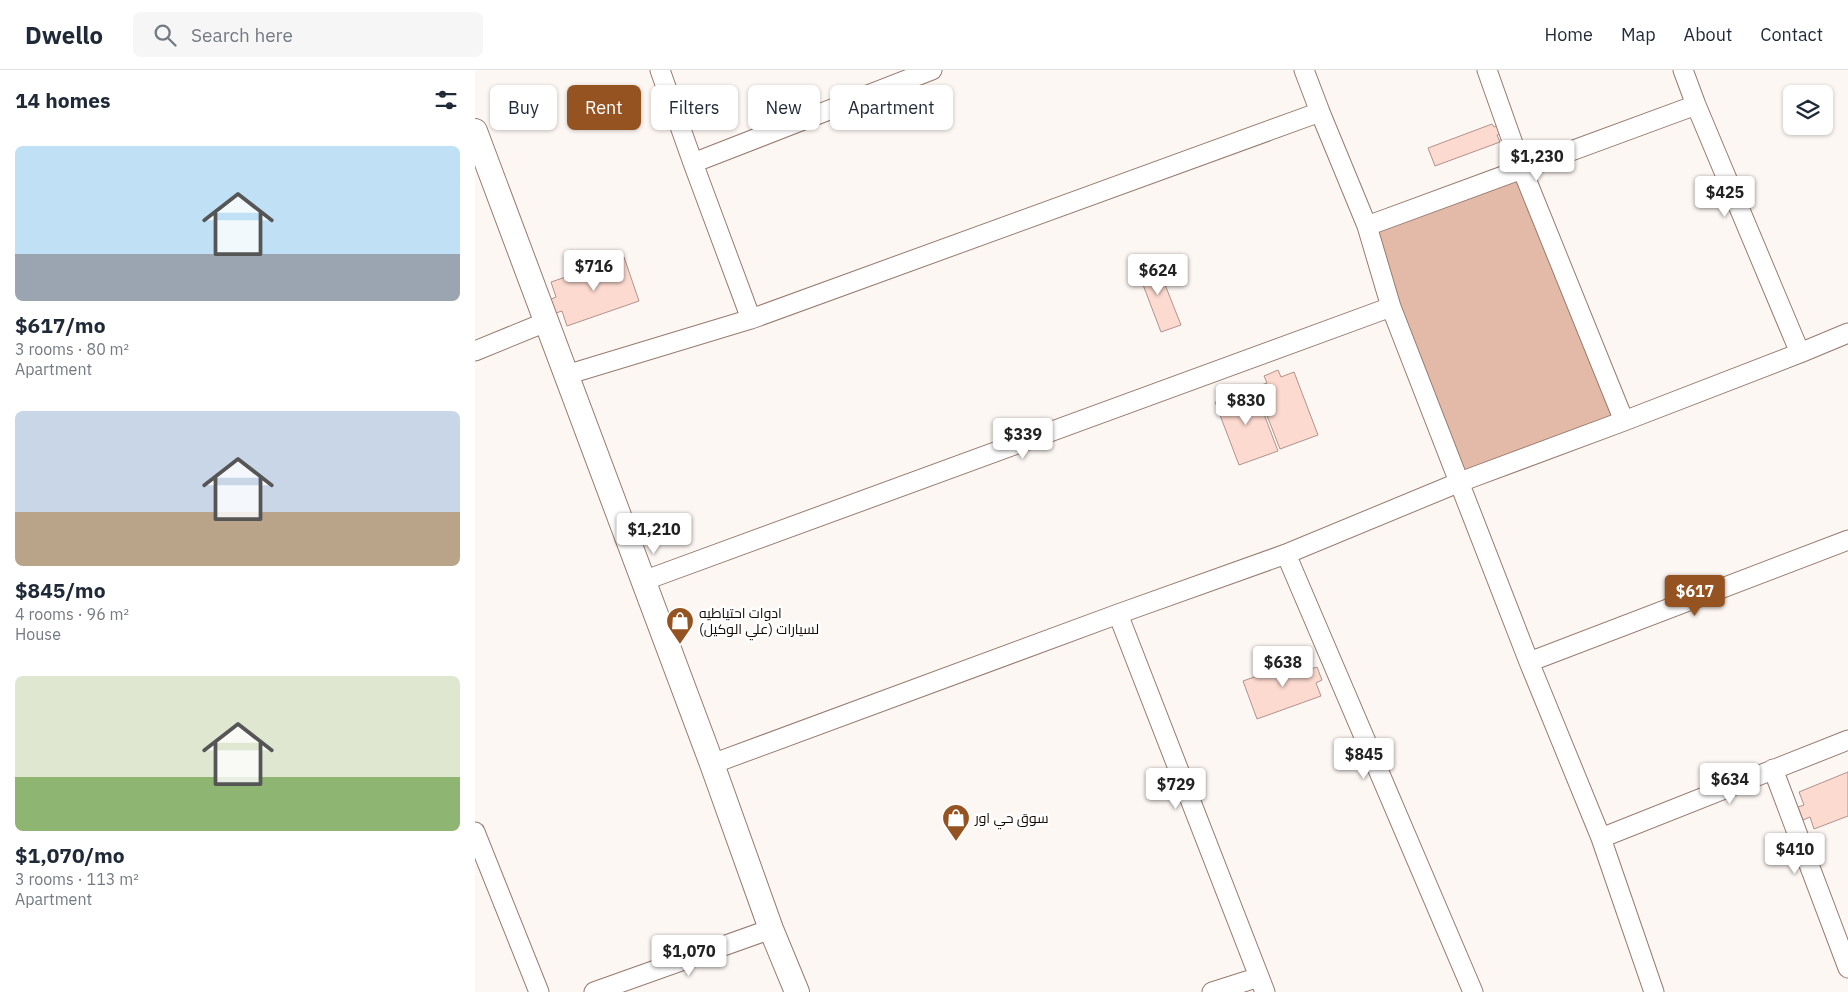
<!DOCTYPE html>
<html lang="en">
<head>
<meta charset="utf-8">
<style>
	:root { --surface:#fff; --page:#f6f6f7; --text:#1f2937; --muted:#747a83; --line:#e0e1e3; --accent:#955321 }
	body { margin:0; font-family:"IBM Plex Sans",Cairo,sans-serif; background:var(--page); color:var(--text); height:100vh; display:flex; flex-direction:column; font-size:19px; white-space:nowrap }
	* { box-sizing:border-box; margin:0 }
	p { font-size:16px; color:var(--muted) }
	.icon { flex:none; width:28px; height:28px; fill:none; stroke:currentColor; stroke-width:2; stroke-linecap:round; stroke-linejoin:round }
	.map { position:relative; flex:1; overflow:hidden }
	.panel { display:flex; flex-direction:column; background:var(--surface); width:475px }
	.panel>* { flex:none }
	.hud { position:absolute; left:15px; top:15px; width:475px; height:45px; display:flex; gap:10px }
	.controls { position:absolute; left:1308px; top:15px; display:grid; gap:10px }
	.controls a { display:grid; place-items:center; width:50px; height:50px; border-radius:8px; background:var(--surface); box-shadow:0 1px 4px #0004; font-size:25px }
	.price { position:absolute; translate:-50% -42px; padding:0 11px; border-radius:5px; background:#fff; color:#222; font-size:16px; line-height:32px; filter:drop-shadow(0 1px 2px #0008) }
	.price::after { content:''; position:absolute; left:50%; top:30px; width:15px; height:11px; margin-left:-8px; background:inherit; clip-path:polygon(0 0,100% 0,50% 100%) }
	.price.on { background:var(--accent); color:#fff }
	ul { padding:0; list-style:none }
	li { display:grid; align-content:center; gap:10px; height:265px; padding:0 15px }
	li span { display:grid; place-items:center; height:155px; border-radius:8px; color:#555 }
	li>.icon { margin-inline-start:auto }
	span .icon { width:90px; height:90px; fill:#fffc; stroke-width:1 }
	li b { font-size:21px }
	h2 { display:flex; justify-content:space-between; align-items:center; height:60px; padding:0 15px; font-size:21px }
	.chip { padding:0 18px; border-radius:8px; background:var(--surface); box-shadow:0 1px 4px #0004; font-size:18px; line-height:45px }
	.chip.on { background:var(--accent); color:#fff }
	header { display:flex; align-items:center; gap:30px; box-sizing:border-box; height:70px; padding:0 25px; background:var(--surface); border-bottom:1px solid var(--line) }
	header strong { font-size:24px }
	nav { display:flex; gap:28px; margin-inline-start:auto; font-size:18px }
	.search { width:350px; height:45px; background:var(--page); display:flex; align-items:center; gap:12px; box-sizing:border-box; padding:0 18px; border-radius:8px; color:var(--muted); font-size:19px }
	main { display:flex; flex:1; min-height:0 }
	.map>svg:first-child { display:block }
	.green { fill:#e3baa8 }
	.building { fill:#fddad0; stroke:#b2928a }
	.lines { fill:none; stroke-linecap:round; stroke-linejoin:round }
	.minor-casing { stroke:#987b6f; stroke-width:21 }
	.tertiary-casing { stroke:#987b6f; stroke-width:26 }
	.minor { stroke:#fff; stroke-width:19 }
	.tertiary { stroke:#fff; stroke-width:24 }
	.labels { text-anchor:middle; stroke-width:5; stroke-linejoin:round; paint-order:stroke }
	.poi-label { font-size:14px; fill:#140a06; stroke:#fff; text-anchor:start }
</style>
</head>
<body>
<header>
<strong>Dwello</strong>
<div class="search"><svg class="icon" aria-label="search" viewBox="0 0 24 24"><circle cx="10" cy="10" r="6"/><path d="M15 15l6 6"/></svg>Search here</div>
<nav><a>Home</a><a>Map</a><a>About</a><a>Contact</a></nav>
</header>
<main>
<section class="panel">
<h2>14 homes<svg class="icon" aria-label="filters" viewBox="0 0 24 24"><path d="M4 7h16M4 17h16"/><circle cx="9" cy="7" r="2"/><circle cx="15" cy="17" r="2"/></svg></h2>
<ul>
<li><span style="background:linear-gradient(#bfe0f5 70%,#9aa5b1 0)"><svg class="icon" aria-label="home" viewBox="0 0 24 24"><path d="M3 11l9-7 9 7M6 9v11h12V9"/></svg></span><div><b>$617/mo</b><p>3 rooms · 80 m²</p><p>Apartment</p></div></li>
<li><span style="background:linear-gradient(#c9d6e8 65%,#b9a48a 0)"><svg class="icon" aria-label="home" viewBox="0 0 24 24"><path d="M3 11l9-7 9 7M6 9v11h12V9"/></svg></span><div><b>$845/mo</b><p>4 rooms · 96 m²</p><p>House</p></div></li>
<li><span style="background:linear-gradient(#dfe7d0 65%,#8fb573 0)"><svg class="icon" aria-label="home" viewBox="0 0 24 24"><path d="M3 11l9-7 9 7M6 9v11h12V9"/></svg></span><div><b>$1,070/mo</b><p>3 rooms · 113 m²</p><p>Apartment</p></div></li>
</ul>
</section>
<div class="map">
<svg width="1373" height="922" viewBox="0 0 1373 922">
	<rect width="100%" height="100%" fill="#fdf7f4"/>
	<!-- green -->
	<path class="green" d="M1047 99 1149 351 985 412 892 156Z"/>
	<!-- building -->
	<path class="building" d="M1017 54 1019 57 1023 55 1026 64 1022 65 1025 72 960 96 953 78Z
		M149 187 164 231 92 256 87 241 78 244 74 230 81 227 76 212Z
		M673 188 675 194 681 192 706 255 686 262 662 199 667 197 665 191Z
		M803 300 806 307 819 302 843 365 805 379 781 317 792 313 789 306Z
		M762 318 764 324 779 318 803 381 764 395 740 332 753 328 751 322Z
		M832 588 836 599 842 597 847 610 841 613 846 626 782 649 768 611Z
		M1373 702V746L1339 759 1335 747 1328 750 1323 737 1329 735 1324 722Z"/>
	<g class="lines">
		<defs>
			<path id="minor" d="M185 0 218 93 276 249
				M829 0 845 42 892 156 916 237 1054 592 1126 768 1179 922
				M1012 0 1047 99 1149 351
				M1208 0 1221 35 1325 283
				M218 93 457 0
				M892 156 1221 35
				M0 281 71 252
				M91 305 276 249 845 42
				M811 484 998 922
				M168 511 916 237
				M643 544 790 922
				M1054 592 1373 470
				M237 694 643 544 811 484 985 412 1149 351 1325 283 1373 263
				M1298 699 1373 898
				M0 762 64 922
				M1126 768 1373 670
				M119 922 296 859
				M737 922 784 907"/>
			<path id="tertiary" d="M0 61 237 694 296 859 322 922"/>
		</defs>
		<!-- minor casing -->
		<use href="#minor" class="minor-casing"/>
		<!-- tertiary casing -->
		<use href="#tertiary" class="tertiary-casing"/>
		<!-- minor -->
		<use href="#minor" class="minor"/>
		<!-- tertiary -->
		<use href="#tertiary" class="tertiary"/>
	</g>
	<!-- icons -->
	<defs>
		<symbol id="shop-pin" viewBox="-11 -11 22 30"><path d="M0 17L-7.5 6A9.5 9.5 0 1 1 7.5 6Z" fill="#955321" stroke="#fff"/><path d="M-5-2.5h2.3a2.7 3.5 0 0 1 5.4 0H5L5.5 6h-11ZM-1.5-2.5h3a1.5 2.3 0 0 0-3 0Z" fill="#fff"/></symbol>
	</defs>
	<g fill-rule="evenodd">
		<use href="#shop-pin" x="189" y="535" width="32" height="43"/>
		<use href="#shop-pin" x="465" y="732" width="32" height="43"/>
	</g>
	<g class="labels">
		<!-- poi labels -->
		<g class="poi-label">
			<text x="224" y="548">ادوات احتياطيه<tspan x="224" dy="16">لسيارات (علي الوكيل)</tspan></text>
			<text x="500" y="753">سوق حي اور</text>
		</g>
	</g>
</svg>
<div class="controls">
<a><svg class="icon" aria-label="layers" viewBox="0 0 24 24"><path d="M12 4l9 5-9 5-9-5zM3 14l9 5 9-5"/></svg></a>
</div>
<b class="price" style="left:1062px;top:112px">$1,230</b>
<b class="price" style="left:1250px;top:148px">$425</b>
<b class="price" style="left:119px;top:222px">$716</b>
<b class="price" style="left:683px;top:226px">$624</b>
<b class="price" style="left:771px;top:356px">$830</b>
<b class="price" style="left:548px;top:390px">$339</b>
<b class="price" style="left:179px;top:485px">$1,210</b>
<b class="price on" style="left:1220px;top:547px">$617</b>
<b class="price" style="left:808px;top:618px">$638</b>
<b class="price" style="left:889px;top:710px">$845</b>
<b class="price" style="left:1255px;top:735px">$634</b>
<b class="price" style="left:701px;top:740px">$729</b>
<b class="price" style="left:1320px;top:805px">$410</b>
<b class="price" style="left:214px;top:907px">$1,070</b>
<div class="hud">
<a class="chip">Buy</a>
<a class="chip on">Rent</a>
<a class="chip">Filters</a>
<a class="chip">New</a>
<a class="chip">Apartment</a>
</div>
</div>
</main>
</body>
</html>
